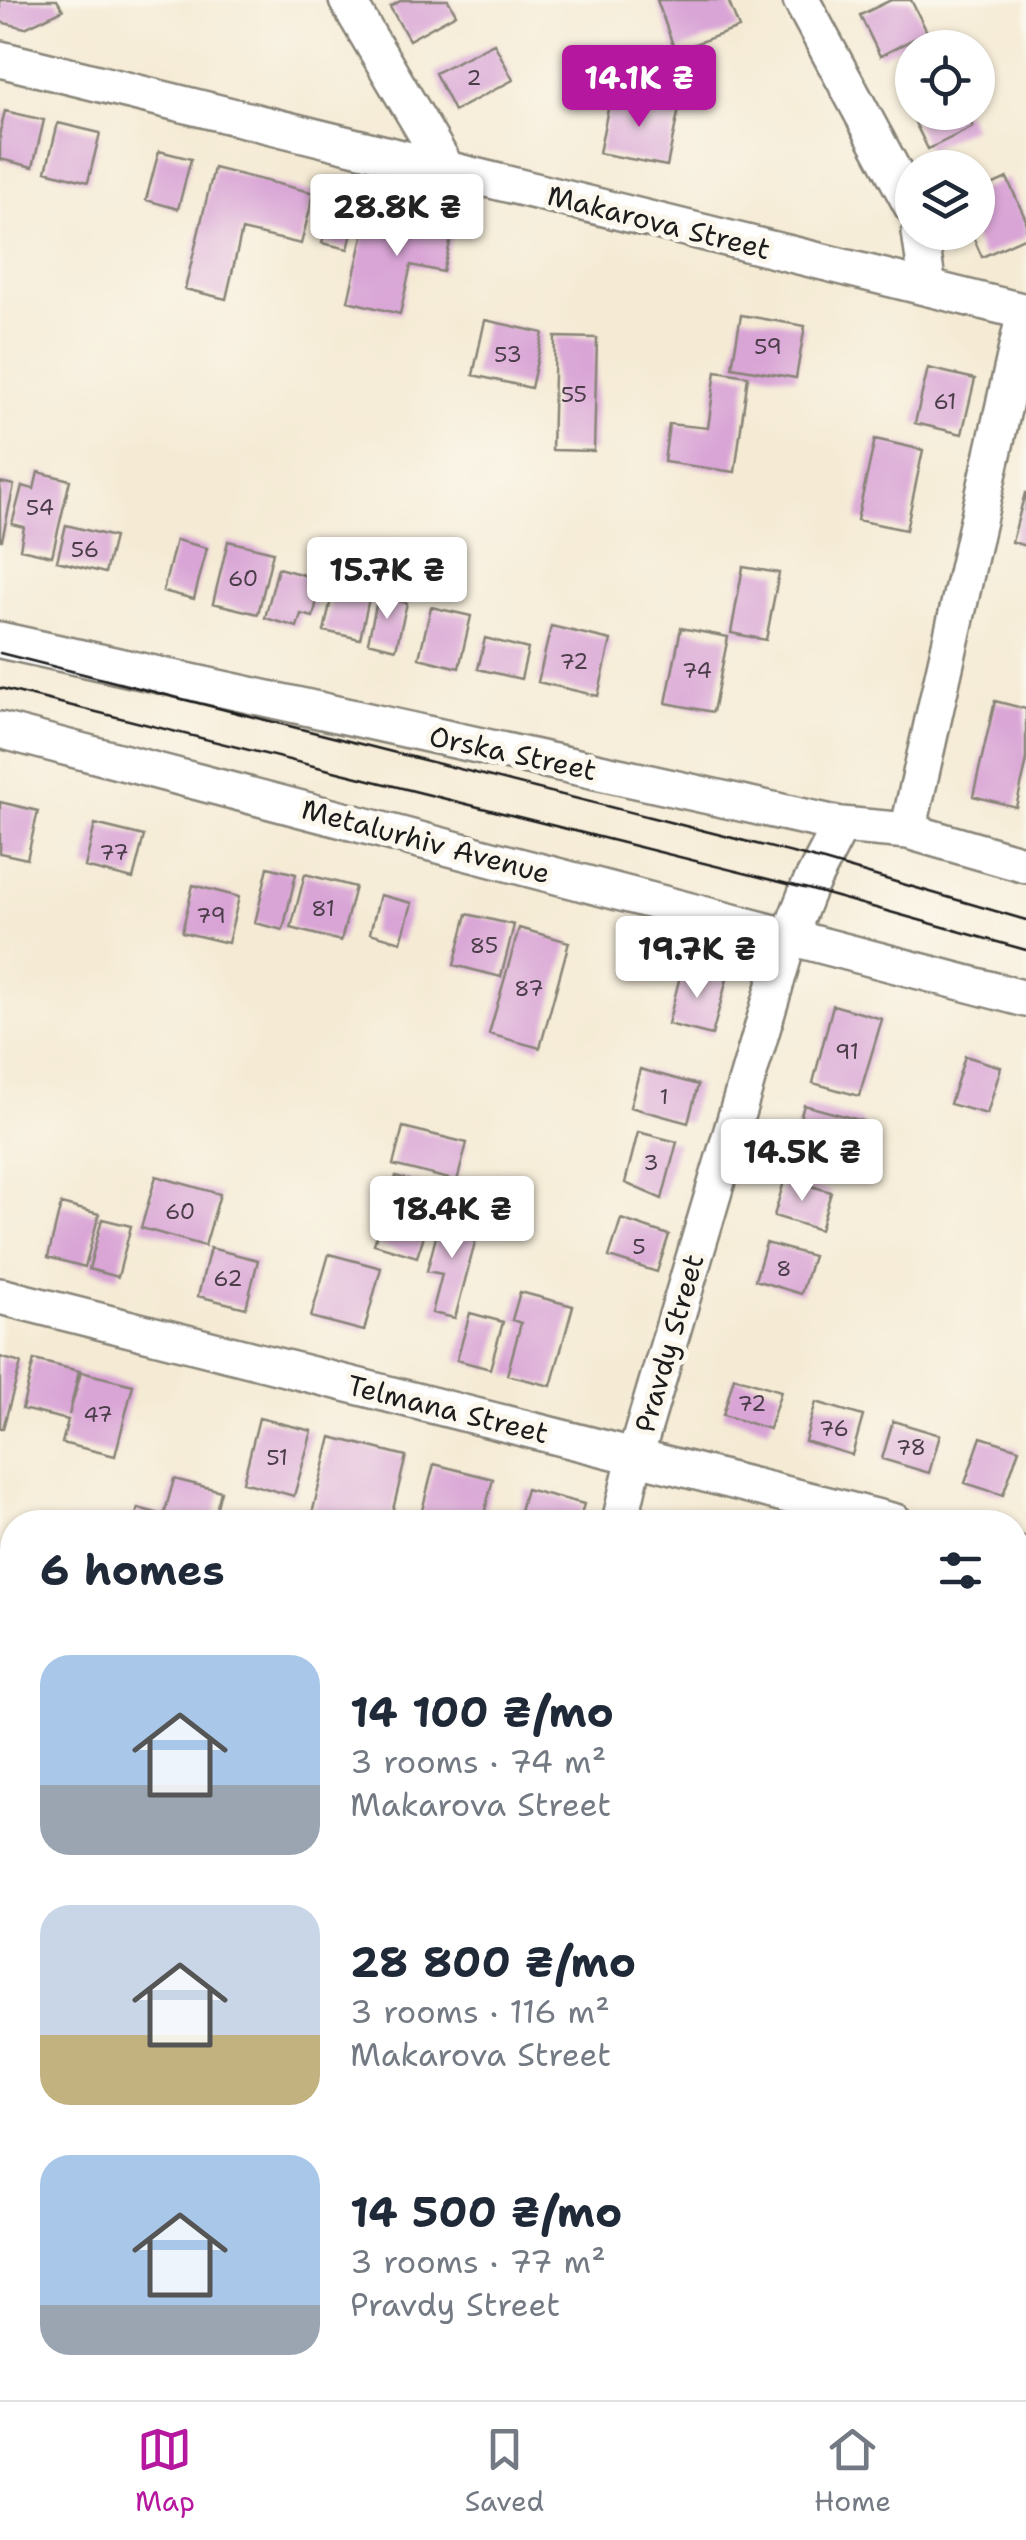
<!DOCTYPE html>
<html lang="en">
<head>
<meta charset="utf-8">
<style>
	:root { --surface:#fff; --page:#f2f2f3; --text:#1f2937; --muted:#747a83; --line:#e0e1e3; --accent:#b5179e }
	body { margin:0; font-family:"Shantell Sans",sans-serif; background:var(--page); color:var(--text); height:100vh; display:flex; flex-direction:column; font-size:38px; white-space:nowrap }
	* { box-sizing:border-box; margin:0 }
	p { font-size:32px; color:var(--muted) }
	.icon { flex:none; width:55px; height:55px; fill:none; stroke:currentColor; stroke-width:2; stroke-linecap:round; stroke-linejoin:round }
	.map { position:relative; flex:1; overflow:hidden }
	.details { position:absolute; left:0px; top:1510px; width:1028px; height:890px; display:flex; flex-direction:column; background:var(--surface); border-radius:40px 40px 0 0; box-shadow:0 2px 8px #0004 }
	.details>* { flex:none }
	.tools { position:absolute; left:895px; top:30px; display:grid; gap:20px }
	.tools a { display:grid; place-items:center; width:100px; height:100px; border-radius:50%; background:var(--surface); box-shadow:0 2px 8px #0004; font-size:50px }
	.price { position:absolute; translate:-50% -85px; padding:0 22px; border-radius:10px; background:#fff; color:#222; font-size:32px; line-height:65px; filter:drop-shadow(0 2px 5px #0008) }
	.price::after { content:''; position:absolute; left:50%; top:60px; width:30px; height:22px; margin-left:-15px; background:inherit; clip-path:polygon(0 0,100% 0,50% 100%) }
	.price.selected { background:var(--accent); color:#fff }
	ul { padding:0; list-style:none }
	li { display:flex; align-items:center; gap:30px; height:250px; padding:0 40px }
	li span { display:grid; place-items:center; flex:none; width:280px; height:200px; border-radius:30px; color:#555 }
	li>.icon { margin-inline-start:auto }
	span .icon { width:120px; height:120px; fill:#fffc; stroke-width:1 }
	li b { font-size:42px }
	h2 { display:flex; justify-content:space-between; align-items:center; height:120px; padding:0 40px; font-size:42px }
	.tab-bar { display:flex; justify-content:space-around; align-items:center; height:140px; border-top:2px solid var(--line); background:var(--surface); font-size:28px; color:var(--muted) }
	.tab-bar a { display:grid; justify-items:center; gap:5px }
	.tab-bar .selected { color:var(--accent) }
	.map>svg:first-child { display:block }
	.building { fill:#d9a5d6 }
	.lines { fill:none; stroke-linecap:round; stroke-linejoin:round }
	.street-casing { stroke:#888478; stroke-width:40 }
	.street { stroke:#fff; stroke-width:35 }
	.tram { stroke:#1c1c1c; stroke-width:2.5 }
	.labels { text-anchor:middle; stroke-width:10; stroke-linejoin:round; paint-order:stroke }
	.number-label { font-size:22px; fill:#4b3e4a }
	.street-label { font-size:28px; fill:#1c1c1c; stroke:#fbf7ec }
</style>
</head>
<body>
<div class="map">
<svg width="1026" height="2400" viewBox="0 0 1026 2400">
	<rect width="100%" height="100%" fill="#fbf7ec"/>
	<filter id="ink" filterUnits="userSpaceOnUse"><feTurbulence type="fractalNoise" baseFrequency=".01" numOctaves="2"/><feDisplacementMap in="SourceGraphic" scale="20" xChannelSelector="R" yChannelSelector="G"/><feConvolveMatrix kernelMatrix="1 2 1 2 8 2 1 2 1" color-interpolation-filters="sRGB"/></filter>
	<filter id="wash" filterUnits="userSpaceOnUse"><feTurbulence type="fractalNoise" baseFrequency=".0048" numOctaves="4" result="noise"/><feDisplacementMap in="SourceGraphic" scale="40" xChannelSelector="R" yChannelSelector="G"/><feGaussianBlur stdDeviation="2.25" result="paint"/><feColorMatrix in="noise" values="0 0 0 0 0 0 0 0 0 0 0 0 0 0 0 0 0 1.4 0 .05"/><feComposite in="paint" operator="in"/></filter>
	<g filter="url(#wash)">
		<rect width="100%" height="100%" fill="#f5ebd5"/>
		<g id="blocks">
			<!-- building -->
			<path class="building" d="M0 0H57L63 10 25 28 0 22Z
				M402 0H448L456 14 409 40 390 7Z
				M657 0H728L739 28 675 51Z
				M891 0H911L927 32 880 56 860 15Z
				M494 43 513 80 454 111 435 73Z
				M611 94 679 108 667 166 599 153Z
				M912 101V112H966L973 127 928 149 906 104Z
				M5 111 44 120 33 167 0 159V131Z
				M58 123 100 133 88 182 46 171Z
				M159 151 191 159 178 209 146 200Z
				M214 168 314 193 301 244 242 230 226 299 185 289Z
				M1007 178 1026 220V237L982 257 971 232H978V191Z
				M332 200 359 206 348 249 322 243Z
				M387 210 454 226 443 272 411 265 400 314 348 301 365 228 383 232Z
				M741 315 805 326 796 378 732 367Z
				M485 320 543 333 531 388 473 375Z
				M555 337 597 338 594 451 552 450Z
				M928 368 975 379 962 434 915 423Z
				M716 371 748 376 735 472 664 462 669 424 708 428Z
				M875 439 923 450 906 530 857 520Z
				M38 472 70 480 52 556 20 549 24 527 12 524 22 486 34 489Z
				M0 482 14 485 2 540H0Z
				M1025 493H1026V546L1012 542Z
				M66 525 114 537 105 573 57 561Z
				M176 540 207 548 194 599 163 591Z
				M228 541 273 552 258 614 213 603Z
				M743 567 779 573 766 640 731 633Z
				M278 568 322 580 313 617 301 614 297 627 265 618Z
				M336 577 372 585 360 639 324 631Z
				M378 596 407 603 396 649 368 642Z
				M431 607 471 616 459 668 419 658Z
				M551 626 611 640 598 696 538 682Z
				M681 628 728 637 713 712 666 703Z
				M485 638 528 649 521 679 478 669Z
				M995 701 1026 709V765L1016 807 973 796Z
				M0 802 38 811 27 859 0 853Z
				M95 824 144 836 133 879 85 867Z
				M268 867 296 874 283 930 255 923Z
				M305 874 355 887 341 941 291 928Z
				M193 885 239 897 228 943 182 932Z
				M380 895 412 903 401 942 370 933Z
				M467 914 514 925 501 977 454 965Z
				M519 928 569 942 540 1048 489 1034Z
				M682 968 727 979 712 1035 668 1024Z
				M833 1005 882 1019 859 1096 813 1083Z
				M965 1056 1001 1067 987 1114 950 1104Z
				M640 1069 698 1085 688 1123 630 1107Z
				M804 1105 863 1121 849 1169 790 1152Z
				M403 1127 467 1143 457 1181 393 1165Z
				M638 1132 677 1142 662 1199 625 1183Z
				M156 1176 220 1194 205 1246 141 1228Z
				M396 1176 439 1190 417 1257 374 1244Z
				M785 1178 831 1192 820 1230 774 1216Z
				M61 1204 99 1214 85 1267 48 1257Z
				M442 1214 480 1224 455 1318 432 1313 442 1274 427 1271Z
				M102 1219 131 1226 118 1277 89 1269Z
				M621 1219 669 1235 657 1272 609 1257Z
				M766 1243 813 1256 801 1294 755 1280Z
				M210 1248 258 1260 246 1308 198 1296Z
				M329 1254 381 1268 364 1331 311 1317Z
				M520 1292 573 1306 551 1386 507 1375 521 1323 512 1320Z
				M470 1313 503 1322 490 1369 457 1360Z
				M0 1357 21 1363 3 1428H0Z
				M34 1360 79 1371 69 1415 81 1372 133 1385 115 1456 62 1443 68 1420 22 1409Z
				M734 1377 781 1391 769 1429 723 1415Z
				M816 1402 863 1416 852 1455 805 1441Z
				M259 1418 312 1431 294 1496 243 1482Z
				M893 1421 940 1435 929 1473 882 1459Z
				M331 1437 406 1456 390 1522H310Z
				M981 1437 1019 1449 1003 1495 965 1483Z
				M434 1464 493 1479 482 1522 448 1514 446 1522H419Z
				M174 1479 221 1491 213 1522H134L138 1508 164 1515Z
				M526 1489 584 1504 579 1522H517Z
				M2 1688 12 1691V1759L3 1756 7 1741 0 1739Z
				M1015 2163 1026 2166V2210L1015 2207Z
				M0 2340 12 2343V2379L7 2400H0Z
				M38 2388H89L86 2400H60L36 2394Z
				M188 2388H230L228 2393 240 2396 239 2400H185Z
				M690 2388H714L712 2400H688Z
				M856 2388 904 2398V2400H853Z
				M741 2390 764 2393 763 2400H740Z
				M322 2391 361 2398V2400H320Z"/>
		</g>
	</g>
	<g filter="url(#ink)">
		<use href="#blocks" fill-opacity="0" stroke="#888478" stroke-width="2.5"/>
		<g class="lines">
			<defs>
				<path id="street" d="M347 0 448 171
					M801 0 912 206
					M0 59 1026 312
					M920 232 928 288
					M0 640 841 825 908 831 1026 865
					M0 730 1026 999
					M908 831 1025 312
					M0 1296 895 1522
					M620 1522 635 1457 790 935 808 889 841 825
					M1015 1553 1026 1556
					M0 1844 12 1847
					M0 2268 12 2271
					M1015 2359 1026 2362
					M429 2388 460 2400"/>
			</defs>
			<!-- street casing -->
			<use href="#street" class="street-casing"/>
			<!-- street -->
			<use href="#street" class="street"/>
			<!-- tram -->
			<path class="tram" d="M0 653 824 861 1026 920
				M0 688 808 889 1026 950"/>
		</g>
	</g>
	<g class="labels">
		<!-- number labels -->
		<g class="number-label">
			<text x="474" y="85">2</text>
			<text x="768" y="354">59</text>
			<text x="508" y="362">53</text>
			<text x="574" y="402">55</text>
			<text x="945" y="409">61</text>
			<text x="40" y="515">54</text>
			<text x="85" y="557">56</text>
			<text x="243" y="586">60</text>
			<text x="574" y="669">72</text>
			<text x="697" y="678">74</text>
			<text x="114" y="860">77</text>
			<text x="323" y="916">81</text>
			<text x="211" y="923">79</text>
			<text x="484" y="953">85</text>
			<text x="529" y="996">87</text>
			<text x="847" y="1059">91</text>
			<text x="664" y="1104">1</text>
			<text x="651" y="1170">3</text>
			<text x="180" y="1219">60</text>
			<text x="639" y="1254">5</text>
			<text x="784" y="1276">8</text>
			<text x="228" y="1286">62</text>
			<text x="752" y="1411">72</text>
			<text x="98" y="1422">47</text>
			<text x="834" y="1436">76</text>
			<text x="911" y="1455">78</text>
			<text x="277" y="1465">51</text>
		</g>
		<!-- street labels -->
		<g class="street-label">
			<text transform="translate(659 222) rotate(14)" y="10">Makarova Street</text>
			<text transform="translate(513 753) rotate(12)" y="10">Orska Street</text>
			<text transform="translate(426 841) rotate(15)" y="10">Metalurhiv Avenue</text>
			<text transform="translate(669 1343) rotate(-74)" y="10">Pravdy Street</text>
			<text transform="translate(448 1409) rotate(14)" y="10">Telmana Street</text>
		</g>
	</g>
</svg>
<div class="tools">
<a><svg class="icon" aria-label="locate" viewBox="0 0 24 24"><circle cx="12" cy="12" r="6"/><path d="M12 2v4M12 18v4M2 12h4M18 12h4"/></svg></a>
<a><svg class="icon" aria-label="layers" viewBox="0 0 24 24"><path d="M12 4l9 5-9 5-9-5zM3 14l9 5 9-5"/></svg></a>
</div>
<b class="price selected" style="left:639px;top:130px">14.1K ₴</b>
<b class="price" style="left:397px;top:259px">28.8K ₴</b>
<b class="price" style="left:387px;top:622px">15.7K ₴</b>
<b class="price" style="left:697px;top:1001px">19.7K ₴</b>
<b class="price" style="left:802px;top:1204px">14.5K ₴</b>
<b class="price" style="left:452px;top:1261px">18.4K ₴</b>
<section class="details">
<h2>6 homes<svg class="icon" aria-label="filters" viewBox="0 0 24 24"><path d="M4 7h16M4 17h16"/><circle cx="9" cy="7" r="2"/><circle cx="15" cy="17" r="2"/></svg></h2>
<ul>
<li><span style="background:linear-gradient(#a9c7e8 65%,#9aa5b1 0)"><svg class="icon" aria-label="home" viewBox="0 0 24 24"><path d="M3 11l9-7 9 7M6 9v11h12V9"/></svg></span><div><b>14 100 ₴/mo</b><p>3 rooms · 74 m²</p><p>Makarova Street</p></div></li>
<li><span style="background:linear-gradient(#c9d6e8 65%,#c2b280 0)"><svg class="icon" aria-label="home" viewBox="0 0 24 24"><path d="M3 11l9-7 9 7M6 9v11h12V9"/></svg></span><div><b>28 800 ₴/mo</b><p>3 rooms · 116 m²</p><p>Makarova Street</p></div></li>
<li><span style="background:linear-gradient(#a9c7e8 75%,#9aa5b1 0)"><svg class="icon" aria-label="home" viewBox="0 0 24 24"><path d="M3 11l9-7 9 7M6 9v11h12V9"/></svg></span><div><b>14 500 ₴/mo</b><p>3 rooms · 77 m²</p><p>Pravdy Street</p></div></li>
</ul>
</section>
</div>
<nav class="tab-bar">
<a class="selected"><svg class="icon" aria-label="map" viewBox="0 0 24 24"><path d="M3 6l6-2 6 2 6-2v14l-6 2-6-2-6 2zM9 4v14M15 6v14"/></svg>Map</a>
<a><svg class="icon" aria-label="saved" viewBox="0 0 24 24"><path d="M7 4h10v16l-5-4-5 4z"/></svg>Saved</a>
<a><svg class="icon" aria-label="home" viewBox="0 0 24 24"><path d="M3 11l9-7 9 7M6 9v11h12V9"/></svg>Home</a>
</nav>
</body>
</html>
